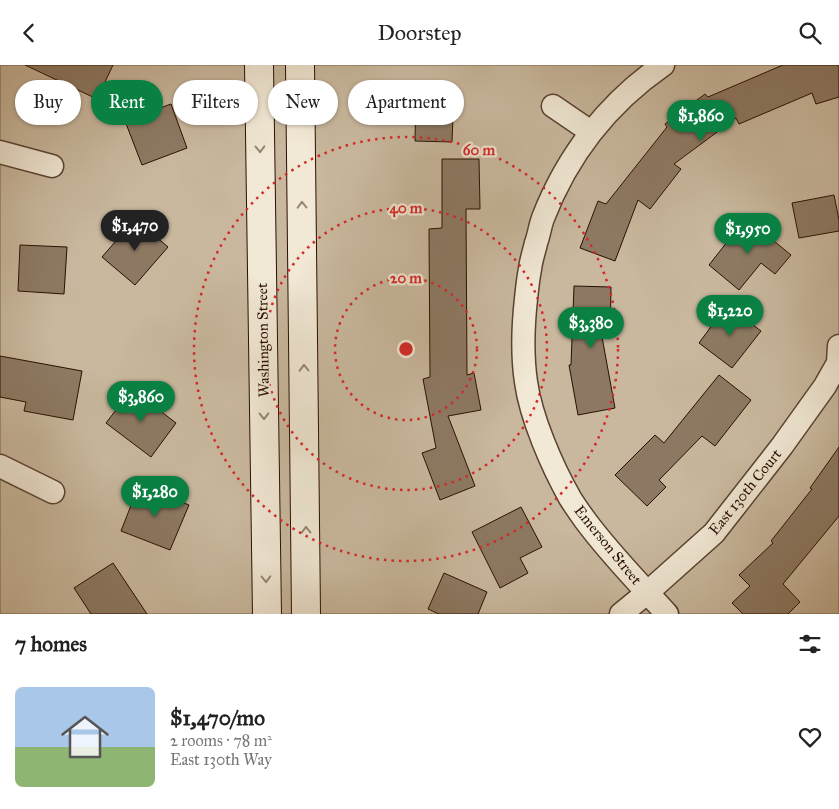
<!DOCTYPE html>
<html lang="en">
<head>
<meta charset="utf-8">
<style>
	:root { --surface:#fff; --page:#f6f6f6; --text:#222; --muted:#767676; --accent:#0b8043 }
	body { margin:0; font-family:"IM FELL Great Primer",serif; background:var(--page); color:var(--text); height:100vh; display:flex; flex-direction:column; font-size:19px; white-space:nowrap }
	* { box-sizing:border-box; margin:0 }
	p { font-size:16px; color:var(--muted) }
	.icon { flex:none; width:28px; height:28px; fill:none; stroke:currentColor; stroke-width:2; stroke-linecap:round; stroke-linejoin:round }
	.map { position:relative; height:549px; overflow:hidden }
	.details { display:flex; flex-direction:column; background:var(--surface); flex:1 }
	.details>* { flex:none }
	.hud { position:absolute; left:15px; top:15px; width:500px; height:45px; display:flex; gap:10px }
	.price { position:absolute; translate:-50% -42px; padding:0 11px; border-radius:18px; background:var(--accent); color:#fff; font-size:16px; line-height:32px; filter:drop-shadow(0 1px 2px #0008) }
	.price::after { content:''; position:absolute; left:50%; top:30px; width:15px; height:11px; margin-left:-8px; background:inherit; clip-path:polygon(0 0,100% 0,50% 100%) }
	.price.on { background:#222; color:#fff }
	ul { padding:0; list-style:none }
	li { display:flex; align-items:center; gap:15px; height:125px; padding:0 15px }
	li span { display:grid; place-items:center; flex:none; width:140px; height:100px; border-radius:8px; color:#555 }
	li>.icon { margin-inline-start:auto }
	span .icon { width:60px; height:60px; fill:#fffc; stroke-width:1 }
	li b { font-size:21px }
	h2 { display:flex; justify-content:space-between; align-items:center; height:60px; padding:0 15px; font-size:21px }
	.pill { padding:0 18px; border-radius:22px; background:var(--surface); box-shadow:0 1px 4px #0004; font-size:18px; line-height:45px }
	.pill.on { background:var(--accent); color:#fff }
	header { display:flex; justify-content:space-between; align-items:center; height:65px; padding:0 15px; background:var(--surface); font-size:22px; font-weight:600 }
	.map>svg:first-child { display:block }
	.green { fill:#c9b89e; stroke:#79644f }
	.building { fill:#8d7963; stroke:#290f00 }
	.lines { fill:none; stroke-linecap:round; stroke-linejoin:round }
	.minor-casing { stroke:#594230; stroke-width:25 }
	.secondary-casing { stroke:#290f00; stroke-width:30 }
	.minor { stroke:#f1e8d5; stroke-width:22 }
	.secondary { stroke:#f1e8d5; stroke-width:28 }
	.oneway { stroke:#978675 }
	.ring { fill:none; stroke:#d62828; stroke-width:2.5; stroke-dasharray:2.5 5 }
	.labels { text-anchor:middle; stroke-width:4.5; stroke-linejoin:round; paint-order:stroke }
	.street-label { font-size:15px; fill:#290f00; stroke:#f1e8d5 }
	.centre { fill:#d62828; stroke:#f1e8d5; stroke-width:2.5 }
	.ring-label { font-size:15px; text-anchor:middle; font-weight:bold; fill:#d62828; stroke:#f1e8d5; stroke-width:4.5; stroke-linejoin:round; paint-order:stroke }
</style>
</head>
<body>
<header><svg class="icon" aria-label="back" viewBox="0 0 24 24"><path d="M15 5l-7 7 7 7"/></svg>Doorstep<svg class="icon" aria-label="search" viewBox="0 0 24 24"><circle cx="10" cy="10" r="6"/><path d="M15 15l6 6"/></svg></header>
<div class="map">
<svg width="839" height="549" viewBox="0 0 839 549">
	<rect width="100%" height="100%" fill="#eadbbe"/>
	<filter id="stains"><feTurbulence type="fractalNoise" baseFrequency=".004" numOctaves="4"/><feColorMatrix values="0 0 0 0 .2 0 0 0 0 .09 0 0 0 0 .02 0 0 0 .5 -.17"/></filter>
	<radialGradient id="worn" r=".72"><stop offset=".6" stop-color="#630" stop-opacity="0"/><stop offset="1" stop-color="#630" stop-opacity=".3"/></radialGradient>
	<!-- green -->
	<path class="green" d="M0 0H839V549H0Z"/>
	<!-- building -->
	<path class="building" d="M25 0H113L97 34Z
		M783 0H839V32L816 39 812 28 739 59 736 53 674 99 681 104 650 144 638 135 615 196 580 183 598 136 606 139 667 62 665 59 705 29 708 32Z
		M416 25 454 27 452 77 415 76Z
		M171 39 187 83 142 100 125 56Z
		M442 94H479L480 144H466L467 310 474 308 481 345 448 351 475 421 440 435 422 388 436 383 423 314 430 312 429 164 442 163Z
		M834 130 839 155V166L799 173 792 138Z
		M746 153 791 190 775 209 761 198 739 225 709 200Z
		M135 154 168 182 135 220 102 192Z
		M20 180 67 182 64 229 18 226Z
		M574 221 611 222 610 273 602 272 615 343 578 350 569 300H571Z
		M727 240 761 266 732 303 699 278Z
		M0 291 82 306 73 355 24 346 26 337 0 332Z
		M719 310 751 335 715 381 702 371 659 415 666 422 647 441 615 410 655 370 664 378Z
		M132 324 176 358 151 392 106 358Z
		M839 382V451L783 519 800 537 788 549H743L732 538 750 521 739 510 773 478 771 476 812 424 810 423Z
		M139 420 189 440 170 485 121 466Z
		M521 442 542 482 520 493 528 508 500 523 472 467Z
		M113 498 147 549H91L74 523Z
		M444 508 487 527 478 549H439L428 544Z"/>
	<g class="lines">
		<defs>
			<path id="minor" d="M663 0C608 38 567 91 543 153 540 161 539 170 536 178 534 187 531 195 530 204 528 214 527 224 526 234 523 261 522 290 526 317 531 353 552 401 570 433 575 441 580 448 585 455 610 489 639 518 667 549
				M553 41 591 67
				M0 87 52 101
				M0 401 53 427
				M621 549 648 527 714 468 782 381 825 321 838 298 839 281"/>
			<path id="secondary" d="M259 0 267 549
				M300 0 306 549"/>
		</defs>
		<!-- minor casing -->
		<use href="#minor" class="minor-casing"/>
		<!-- secondary casing -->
		<use href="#secondary" class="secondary-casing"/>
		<!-- minor -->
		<use href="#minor" class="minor"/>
		<!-- secondary -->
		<use href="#secondary" class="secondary"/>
	</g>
	<!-- one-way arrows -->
	<defs><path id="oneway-chevron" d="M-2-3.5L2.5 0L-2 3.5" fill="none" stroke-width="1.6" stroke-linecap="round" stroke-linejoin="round" transform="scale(1.25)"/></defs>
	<g class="oneway">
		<use href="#oneway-chevron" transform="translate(260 84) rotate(89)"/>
		<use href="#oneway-chevron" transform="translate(302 140) rotate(-91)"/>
		<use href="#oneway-chevron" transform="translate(304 303) rotate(-91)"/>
		<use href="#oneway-chevron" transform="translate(264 351) rotate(89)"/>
		<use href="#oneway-chevron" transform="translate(306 465) rotate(-91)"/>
		<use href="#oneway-chevron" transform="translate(266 514) rotate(89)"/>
	</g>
	<!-- distance rings -->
	<g class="ring">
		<circle cx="406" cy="284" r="71"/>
		<circle cx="406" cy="284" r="141"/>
		<circle cx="406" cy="284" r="212"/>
	</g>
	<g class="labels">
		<!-- street labels -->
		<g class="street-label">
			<text transform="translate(263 275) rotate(-91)" y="5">Washington Street</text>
			<text transform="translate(745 427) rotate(-51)" y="5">East 130th Court</text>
			<text transform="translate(608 480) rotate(51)" y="5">Emerson Street</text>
		</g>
	</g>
	<circle cx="406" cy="284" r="8" class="centre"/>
	<g class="ring-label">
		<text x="479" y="90">60 m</text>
		<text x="406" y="148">40 m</text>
		<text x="406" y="218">20 m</text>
	</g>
	<rect width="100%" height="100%" filter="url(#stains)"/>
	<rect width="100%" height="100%" fill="url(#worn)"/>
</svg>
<b class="price" style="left:701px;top:77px">$1,860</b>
<b class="price on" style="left:135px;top:187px">$1,470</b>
<b class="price" style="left:748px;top:190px">$1,950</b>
<b class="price" style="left:730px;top:272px">$1,220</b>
<b class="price" style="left:591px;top:284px">$3,380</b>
<b class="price" style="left:141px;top:358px">$3,860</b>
<b class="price" style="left:155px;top:453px">$1,280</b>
<div class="hud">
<a class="pill">Buy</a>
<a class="pill on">Rent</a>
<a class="pill">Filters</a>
<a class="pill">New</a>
<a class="pill">Apartment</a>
</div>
</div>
<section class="details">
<h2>7 homes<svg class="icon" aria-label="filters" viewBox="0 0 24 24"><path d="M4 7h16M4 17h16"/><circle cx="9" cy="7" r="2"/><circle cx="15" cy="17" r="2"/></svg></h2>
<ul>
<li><span style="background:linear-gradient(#a9c7e8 60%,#8fb573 0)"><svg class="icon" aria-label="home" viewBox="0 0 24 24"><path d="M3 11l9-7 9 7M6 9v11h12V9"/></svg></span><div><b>$1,470/mo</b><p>2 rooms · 78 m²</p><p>East 130th Way</p></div><svg class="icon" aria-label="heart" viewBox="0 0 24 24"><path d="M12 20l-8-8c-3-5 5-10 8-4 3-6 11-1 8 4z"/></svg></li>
</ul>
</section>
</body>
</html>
